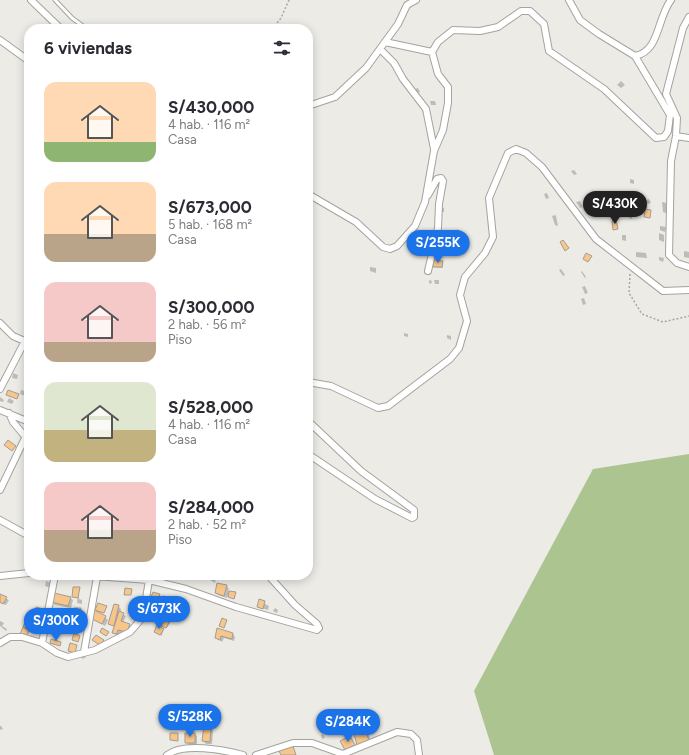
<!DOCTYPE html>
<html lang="es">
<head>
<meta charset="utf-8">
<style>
	:root { --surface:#fff; --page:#f7f7f7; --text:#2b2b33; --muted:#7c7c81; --accent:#1a73e8 }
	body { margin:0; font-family:Figtree,sans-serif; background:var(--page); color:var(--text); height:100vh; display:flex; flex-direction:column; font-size:15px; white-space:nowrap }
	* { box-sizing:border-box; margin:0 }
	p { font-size:13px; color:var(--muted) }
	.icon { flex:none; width:22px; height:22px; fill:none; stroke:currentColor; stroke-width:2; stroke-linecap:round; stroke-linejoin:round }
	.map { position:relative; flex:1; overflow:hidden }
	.side { position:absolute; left:24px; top:24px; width:289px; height:556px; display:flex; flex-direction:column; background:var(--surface); border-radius:16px; box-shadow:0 2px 10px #0003 }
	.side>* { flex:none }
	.price { position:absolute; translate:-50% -34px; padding:0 9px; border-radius:14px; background:var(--accent); color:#fff; font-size:13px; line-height:26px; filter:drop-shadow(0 1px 2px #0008) }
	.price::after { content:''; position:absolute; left:50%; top:24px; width:12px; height:9px; margin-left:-6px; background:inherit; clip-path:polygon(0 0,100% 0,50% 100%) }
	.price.selected { background:#222; color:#fff }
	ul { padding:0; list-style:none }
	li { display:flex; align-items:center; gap:12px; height:100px; padding:0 20px }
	li span { display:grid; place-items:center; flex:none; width:112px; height:80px; border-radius:12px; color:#555 }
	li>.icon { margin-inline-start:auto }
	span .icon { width:48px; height:48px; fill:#fffc; stroke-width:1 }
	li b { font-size:17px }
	h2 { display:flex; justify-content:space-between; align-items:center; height:48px; padding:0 20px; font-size:17px }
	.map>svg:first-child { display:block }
	.green { fill:#abc490 }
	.shadow { fill:#0003 }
	.building { fill:#f8c688; stroke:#a19d99 }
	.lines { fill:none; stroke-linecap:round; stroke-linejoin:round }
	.service-casing { stroke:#a5a39f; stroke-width:5 }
	.minor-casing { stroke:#a5a39f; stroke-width:8 }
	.path { stroke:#a8a7a3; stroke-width:1.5; stroke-dasharray:2 2; stroke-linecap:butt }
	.service { stroke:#fff; stroke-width:3 }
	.minor { stroke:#fff; stroke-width:6 }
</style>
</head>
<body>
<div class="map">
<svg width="689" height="755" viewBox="0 0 689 755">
	<rect width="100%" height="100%" fill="#edebe6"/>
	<!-- green -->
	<path class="green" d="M689 454V755H494L474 691 593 469Z"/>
	<!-- shadow -->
	<path class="shadow" d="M621 81 625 85 621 88 617 85Z
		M418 88 420 92 417 93 415 89Z
		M430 101H435L436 105H431Z
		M574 170 577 174 574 175 571 171Z
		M630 179 634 180V184L630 183Z
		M547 193 549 198 546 199 544 194Z
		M649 199 651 203 647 204 646 200Z
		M580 201 583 207 580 208 576 202Z
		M662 202 666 203V213L663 212Z
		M441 207 444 208V212H442Z
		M616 207 619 208 618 211 615 210Z
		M586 209 590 210 591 215 588 214Z
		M555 215 556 216 558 226 555 225 552 216Z
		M629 215 632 216V219L629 218Z
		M660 226 666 227 665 232 660 230Z
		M457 229 462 234 463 238 457 237Z
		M659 233 664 235V242L659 240Z
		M442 234 447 236 446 240 441 239Z
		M622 235H626V241L622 240Z
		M437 250 442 251V255L437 254Z
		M684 251 689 252V258L684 257Z
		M636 252 646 253 647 258 636 257Z
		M659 257 664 258 663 262 659 260Z
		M442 262 443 268 434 267Z
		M370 267 376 268V273L370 271Z
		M561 269 565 275 563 276 559 270Z
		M582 271 586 277 585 278 581 272Z
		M429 280 432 281 431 284 429 283Z
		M434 280H439V284H435Z
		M585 286 588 293 585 294 582 287Z
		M584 298 586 304 583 305 581 299Z
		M404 333 408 334V337L404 336Z
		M447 335 451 336V340L447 338Z
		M13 373 18 375 17 379 12 378Z
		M21 390 27 392 26 396 20 394Z
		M0 397 4 400 3 402 0 401Z
		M9 398 14 401 12 404 7 402Z
		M281 575H287L288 576 286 580 281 577Z
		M212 577 216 579 215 583 210 580Z
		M46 581 51 583V588L45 586Z
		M218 584 227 586 229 589 228 591 235 593V599L227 596V598L218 595 216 593Z
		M79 588V599L82 600V604L77 603Z
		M0 595 9 600 6 605 0 603Z
		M163 595 167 597 165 602 162 600Z
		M70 598 73 600 71 608 55 605 52 602Z
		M152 600 158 603 157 606 151 603Z
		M264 601 265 604 269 606 268 610 258 607Z
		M137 605 142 607 141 610 136 609Z
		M118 606 121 609 120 613 126 616 123 623 132 627 129 634 121 632 119 636 116 635 113 632 115 627 110 624Z
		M275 608 278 610 277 613 273 611Z
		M160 612 173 618 167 628 164 627 166 619 160 617Z
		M67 615 69 620 73 622 74 620 79 622 78 626 73 625 71 632 59 628V630V626L48 621Z
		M105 617 108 620 105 626 91 618Z
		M0 621 4 623 2 626 7 629 6 631 0 626Z
		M40 624 43 626 40 634 25 627Z
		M163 629 162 636 156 633Z
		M217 629 233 634 235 637 234 641 224 638 222 642 216 638Z
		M83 653 86 657 83 659 80 656Z
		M356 712 359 715 352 722 349 719Z
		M0 726H1L3 729 0 730Z
		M211 728 213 731 212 744H206L203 741Z
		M366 732 369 735 371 744 355 735Z
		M195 734 197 736V745H189L186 742Z
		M323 734 325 738 322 739 321 735Z"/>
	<!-- building -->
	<path class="building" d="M645 209 651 210 650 218 644 217Z
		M616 220 618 229 613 230 612 221Z
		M563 240 569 248 565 251 560 242Z
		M586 253 592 256 588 262 583 259Z
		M433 260 443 261 442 267H433Z
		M8 390 19 394 17 399 6 395Z
		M8 440 16 446 12 451 4 445Z
		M217 583 227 585 224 596 215 593Z
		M73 587H80L78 598 72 597Z
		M125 588 132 589 131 595H124Z
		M229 591 236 592 234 599 228 597Z
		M153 592 160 594 158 600 151 597Z
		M54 593 71 597 68 606 51 602Z
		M0 594 7 597 3 604 0 602Z
		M259 599 265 601 263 609 257 607Z
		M98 603 107 606 104 613 95 610Z
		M114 604 119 605 114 626 108 624Z
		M36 607 43 609 42 614 35 612Z
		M74 608H81L80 615 73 614Z
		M94 610 106 616 102 624 90 618Z
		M119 611 124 613 121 621 130 624 127 632 118 630 117 634 112 633Z
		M160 611 166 613 164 619 158 617Z
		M49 613 61 616 62 613 68 614 67 618 72 619 68 632 57 629 58 624 47 621Z
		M168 614 172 616 166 628 161 626Z
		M27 618 41 623 37 632 23 627Z
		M222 618 227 620 224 628 219 626Z
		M157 625 164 629 160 635 154 632Z
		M23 627 29 631 26 637 20 634Z
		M102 628 109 632 106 636 100 632Z
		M217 628 233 633 232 639 221 636 220 640 215 638Z
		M74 633 80 636 78 642 72 640Z
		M96 635 104 640 100 645 92 640Z
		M51 639 61 642 60 646 50 643Z
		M70 643 77 645 75 653 68 651Z
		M356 710 359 714 351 722 347 719Z
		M204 726 211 727 210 742 202 741Z
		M347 727 349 732 342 735 340 729Z
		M366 731 369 741 357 745 354 734Z
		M170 733H178V741L170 740Z
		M185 733H195V743H185Z
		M350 736 355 745 345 750 340 741Z
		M293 746 296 755H281L279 751Z"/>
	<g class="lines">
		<defs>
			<path id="service" d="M55 0 72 18 87 29"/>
			<path id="minor" d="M31 0 61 29
				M689 17 683 28 666 94 677 118 676 136 671 161 669 255 677 263 689 267
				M0 40 29 61
				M385 42 432 52
				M380 49 394 63 403 79 426 109 434 149
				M635 56C660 51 657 18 671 0
				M308 106 335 97 366 68 398 24 407 5 416 0
				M676 136 689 138
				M308 194 356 222 383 247 390 249 397 246 415 226 425 202 434 151 443 130 448 103V87L438 74 432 52 438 42 453 30 480 31 498 27 521 11H530L544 24 549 51 604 89 656 138 664 137 668 131 670 115 635 56 599 34 580 20 569 0
				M428 271 438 228 439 204 443 181 441 178 437 179 428 195
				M0 323 13 336 27 342
				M308 382 331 386 378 408 388 406 450 359 459 348 467 321 460 295 465 277 485 253 493 237 489 198 508 153 516 149 526 153 542 167 596 239 663 291 689 290
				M0 389 25 341
				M0 410 29 422
				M9 413 13 422 29 441
				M308 421 361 471 414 510V517L412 518 375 499 308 454
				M0 490 25 438
				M0 520 29 536
				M81 575 149 580 186 589 236 607 317 630 319 628 317 624 295 605 268 575
				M0 576 29 573
				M0 643 10 637H22L42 643 57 653 68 657 95 650 130 632 143 617 149 580
				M42 643 55 575
				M84 652 97 577
				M167 755C183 742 224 750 243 755
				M256 755 293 743H312L343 754 397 732 411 734 417 740 419 755"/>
		</defs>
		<!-- service casing -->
		<use href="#service" class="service-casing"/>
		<!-- minor casing -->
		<use href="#minor" class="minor-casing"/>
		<!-- path -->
		<path class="path" d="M272 29 281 18 289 0
			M630 274 629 293 642 314 663 322 689 316"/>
		<!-- service -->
		<use href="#service" class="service"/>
		<!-- minor -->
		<use href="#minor" class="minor"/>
	</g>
</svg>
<b class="price selected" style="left:615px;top:225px">S/430K</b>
<b class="price" style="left:438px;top:264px">S/255K</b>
<b class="price" style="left:159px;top:630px">S/673K</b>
<b class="price" style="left:56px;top:642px">S/300K</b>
<b class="price" style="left:190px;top:738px">S/528K</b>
<b class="price" style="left:348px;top:743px">S/284K</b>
<section class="side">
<h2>6 viviendas<svg class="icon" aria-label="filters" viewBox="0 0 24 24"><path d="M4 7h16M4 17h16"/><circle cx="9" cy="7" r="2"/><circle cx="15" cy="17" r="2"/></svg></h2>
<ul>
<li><span style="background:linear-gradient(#ffd9b3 75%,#8fb573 0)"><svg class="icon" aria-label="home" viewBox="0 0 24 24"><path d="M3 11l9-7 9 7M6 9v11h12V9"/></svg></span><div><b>S/430,000</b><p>4 hab. · 116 m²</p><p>Casa</p></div></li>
<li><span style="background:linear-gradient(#ffd9b3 65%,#b9a48a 0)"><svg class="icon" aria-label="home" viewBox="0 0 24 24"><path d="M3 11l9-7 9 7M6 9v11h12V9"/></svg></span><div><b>S/673,000</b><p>5 hab. · 168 m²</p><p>Casa</p></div></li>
<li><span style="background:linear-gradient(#f6c9c9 75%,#b9a48a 0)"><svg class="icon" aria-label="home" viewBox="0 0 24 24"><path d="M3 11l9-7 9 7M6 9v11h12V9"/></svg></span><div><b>S/300,000</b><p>2 hab. · 56 m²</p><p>Piso</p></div></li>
<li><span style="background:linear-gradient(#dfe7d0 60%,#c2b280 0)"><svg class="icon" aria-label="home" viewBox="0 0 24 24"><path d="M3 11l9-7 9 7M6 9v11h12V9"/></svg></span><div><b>S/528,000</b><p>4 hab. · 116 m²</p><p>Casa</p></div></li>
<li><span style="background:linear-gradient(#f6c9c9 60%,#b9a48a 0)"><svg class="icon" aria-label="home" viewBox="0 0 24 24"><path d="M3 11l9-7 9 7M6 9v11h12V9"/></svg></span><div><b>S/284,000</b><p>2 hab. · 52 m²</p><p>Piso</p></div></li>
</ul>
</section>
</div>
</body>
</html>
